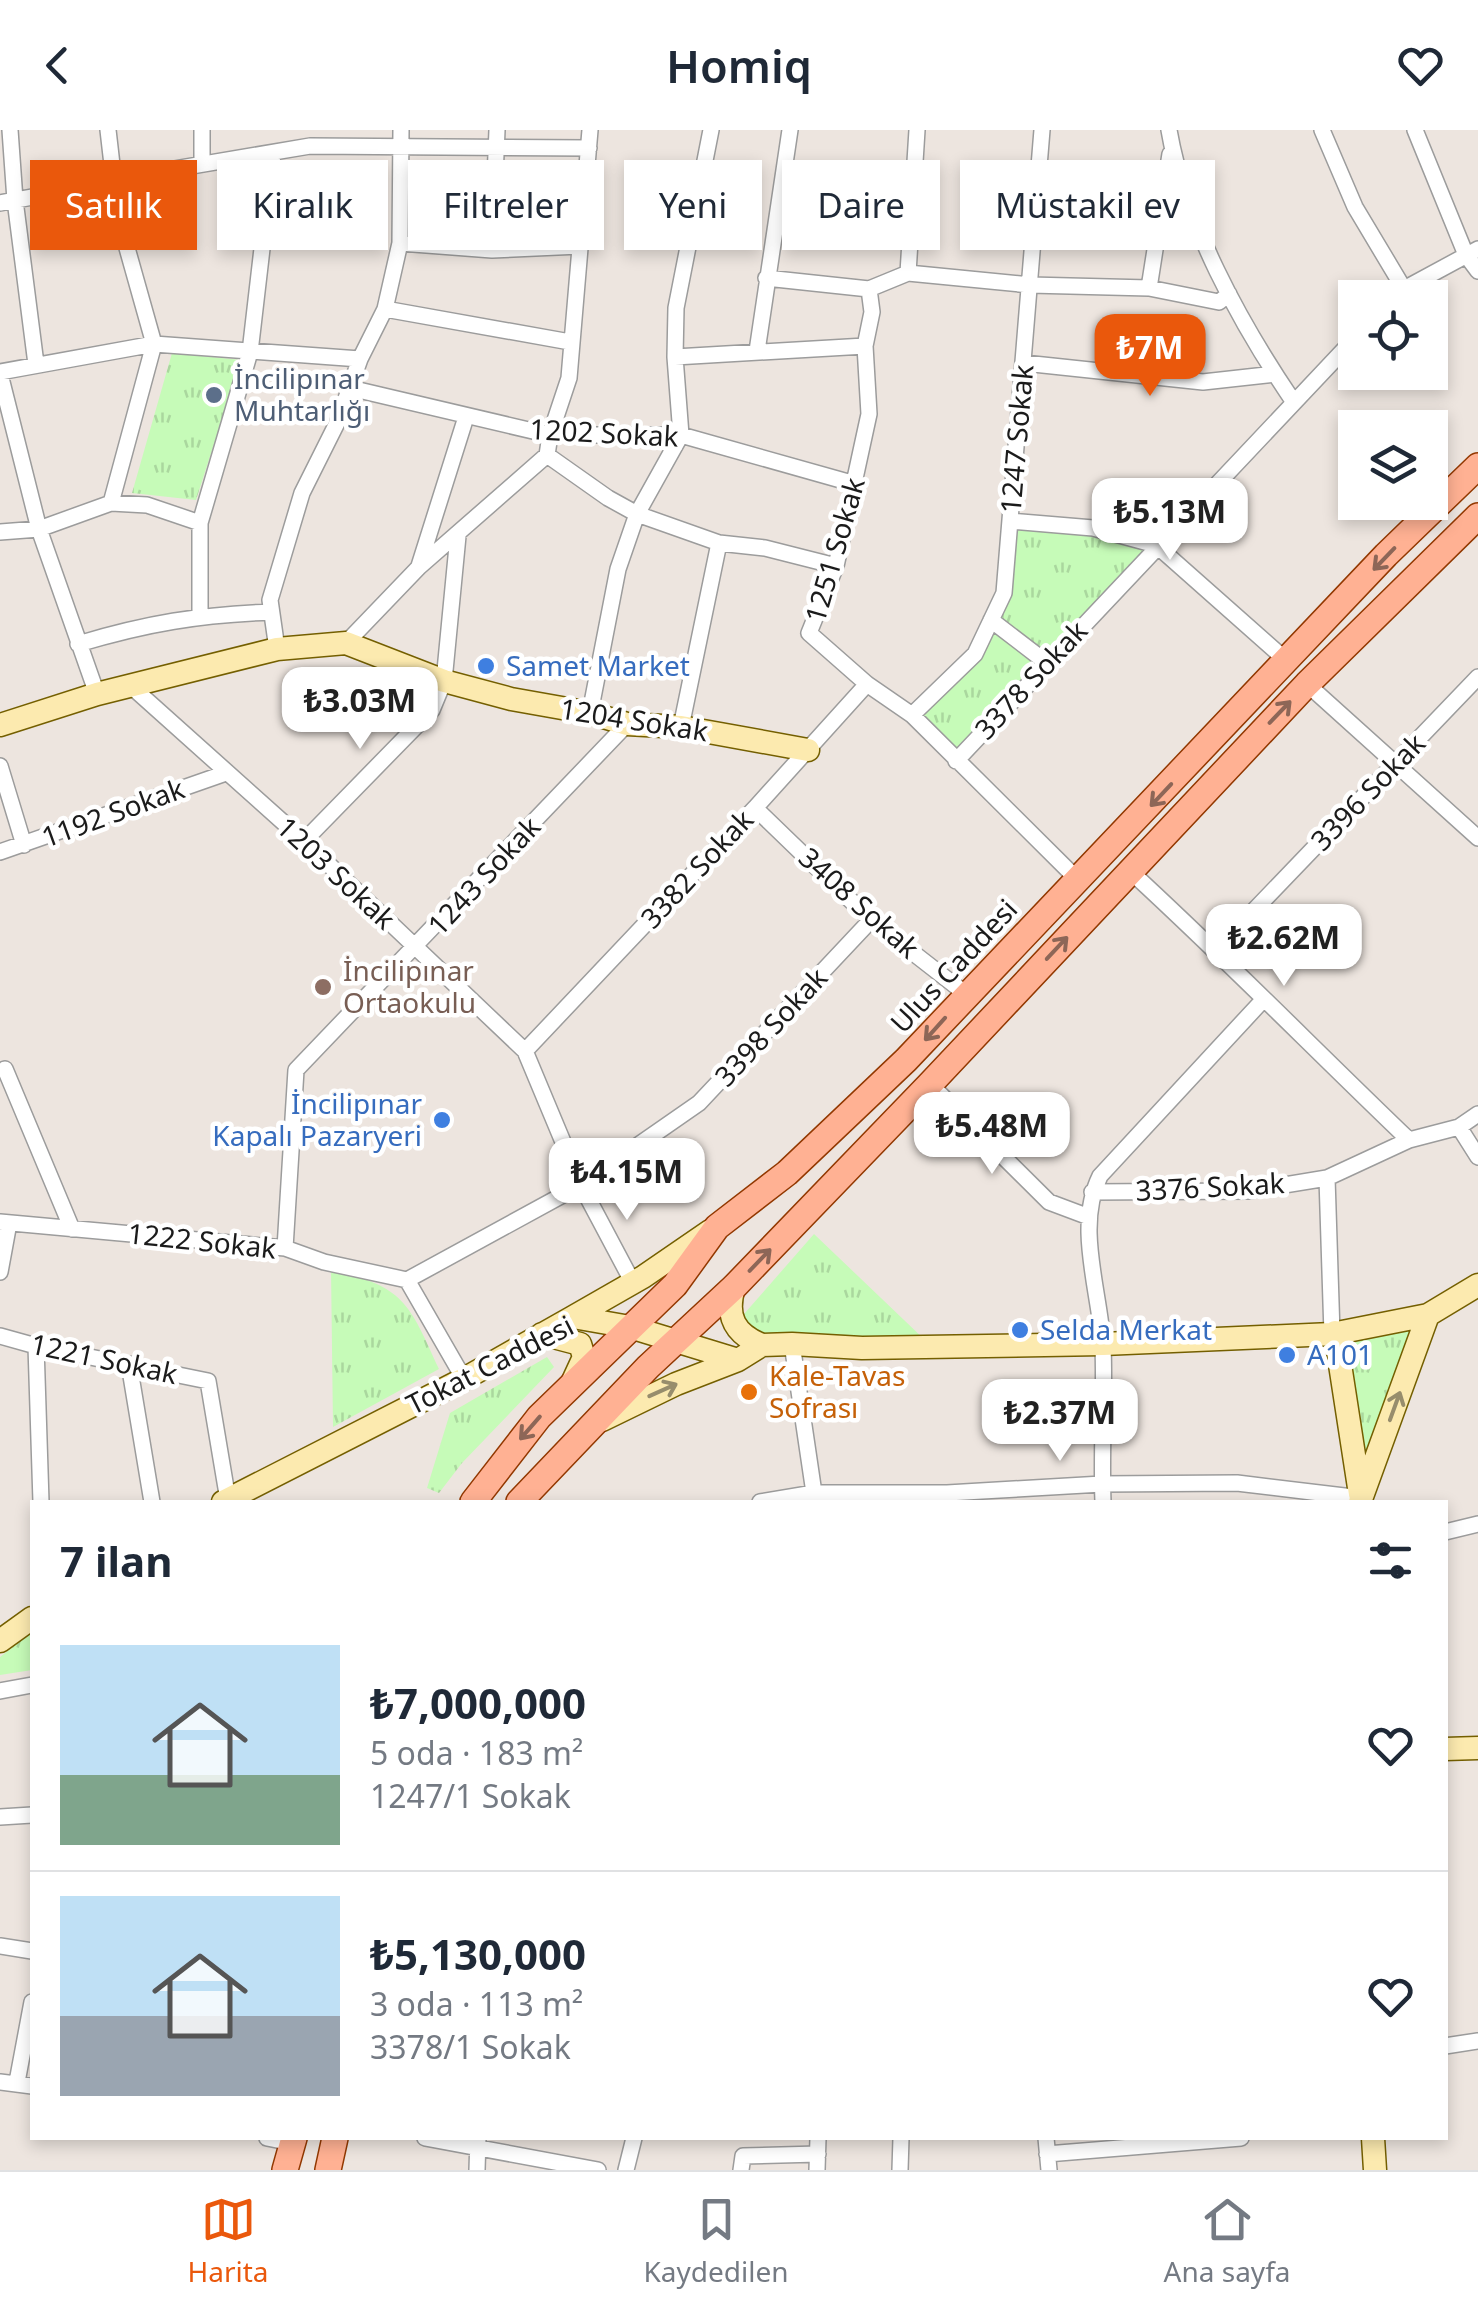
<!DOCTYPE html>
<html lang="tr">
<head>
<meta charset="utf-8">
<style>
	:root { --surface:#fff; --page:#f2f2f3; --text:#1f2937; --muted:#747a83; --line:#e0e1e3; --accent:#ea580c }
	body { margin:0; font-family:"Noto Sans",sans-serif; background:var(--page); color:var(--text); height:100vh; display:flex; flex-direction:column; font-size:38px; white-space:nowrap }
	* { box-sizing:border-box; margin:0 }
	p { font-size:32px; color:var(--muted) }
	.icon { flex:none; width:55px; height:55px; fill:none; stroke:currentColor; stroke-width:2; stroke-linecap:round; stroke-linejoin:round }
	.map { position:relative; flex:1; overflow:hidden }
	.details { position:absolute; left:30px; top:1370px; width:1418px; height:640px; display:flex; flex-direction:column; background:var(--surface); border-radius:0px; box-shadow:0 5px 15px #0003 }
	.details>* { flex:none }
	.top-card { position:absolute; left:30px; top:30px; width:1420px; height:90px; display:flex; gap:20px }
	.tools { position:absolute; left:1338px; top:150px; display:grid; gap:20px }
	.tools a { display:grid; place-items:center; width:110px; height:110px; border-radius:0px; background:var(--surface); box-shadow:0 5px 15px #0003; font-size:50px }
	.price { position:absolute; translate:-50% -85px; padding:0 22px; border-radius:20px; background:#fff; color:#222; font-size:32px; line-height:65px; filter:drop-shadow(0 2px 5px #0008) }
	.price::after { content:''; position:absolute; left:50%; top:60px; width:30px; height:22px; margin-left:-15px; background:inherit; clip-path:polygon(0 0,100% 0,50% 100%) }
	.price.current { background:var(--accent); color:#fff }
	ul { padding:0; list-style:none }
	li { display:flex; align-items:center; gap:30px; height:250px; padding:0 30px }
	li+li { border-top:2px solid var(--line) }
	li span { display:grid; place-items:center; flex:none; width:280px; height:200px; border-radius:0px; color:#555 }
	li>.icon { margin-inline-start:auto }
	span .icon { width:120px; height:120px; fill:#fffc; stroke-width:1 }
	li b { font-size:42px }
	h2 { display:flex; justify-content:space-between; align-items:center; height:120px; padding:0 30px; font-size:42px }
	.tag { padding:0 35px; border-radius:0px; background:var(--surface); box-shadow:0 5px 15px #0003; font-size:35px; line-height:90px }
	.tag.current { background:var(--accent); color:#fff }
	header { display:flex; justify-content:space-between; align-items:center; height:130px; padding:0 30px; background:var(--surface); font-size:45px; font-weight:600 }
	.tab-bar { display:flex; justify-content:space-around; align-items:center; height:140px; border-top:2px solid var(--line); background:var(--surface); font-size:28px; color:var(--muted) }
	.tab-bar a { display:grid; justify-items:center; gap:5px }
	.tab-bar .current { color:var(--accent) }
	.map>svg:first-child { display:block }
	.park { fill:url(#park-tufts) }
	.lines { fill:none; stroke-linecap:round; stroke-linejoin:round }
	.street-casing { stroke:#9c9c9c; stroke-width:18 }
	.secondary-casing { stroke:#745f00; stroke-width:25 }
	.primary-casing { stroke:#923800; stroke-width:28 }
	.street { stroke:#fff; stroke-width:15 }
	.secondary { stroke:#fceaaf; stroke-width:22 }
	.primary { stroke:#ffb193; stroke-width:25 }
	.oneway { stroke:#8d6657 }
	.oneway2 { stroke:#978d6c }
	.service-dot { fill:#5c6f8a; stroke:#fff; stroke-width:4 }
	.shop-dot { fill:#3f7fe0; stroke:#fff; stroke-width:4 }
	.education-dot { fill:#8d6e63; stroke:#fff; stroke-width:4 }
	.food-dot { fill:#e8710a; stroke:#fff; stroke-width:4 }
	.labels { text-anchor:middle; stroke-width:9; stroke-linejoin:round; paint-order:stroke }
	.service-label { font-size:28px; fill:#4e5e75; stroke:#fff; text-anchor:start }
	.street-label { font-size:28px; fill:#1b1b1b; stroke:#fff }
	.shop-label { font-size:28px; fill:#366cbe; stroke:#fff; text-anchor:start }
	.education-label { font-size:28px; fill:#785e54; stroke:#fff; text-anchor:start }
	.food-label { font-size:28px; fill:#c56008; stroke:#fff; text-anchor:start }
</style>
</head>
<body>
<header><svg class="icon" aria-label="back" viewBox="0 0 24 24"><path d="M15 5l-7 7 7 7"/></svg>Homiq<svg class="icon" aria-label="heart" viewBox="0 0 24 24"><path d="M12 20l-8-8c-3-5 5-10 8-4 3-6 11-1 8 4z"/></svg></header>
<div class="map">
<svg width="1478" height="2040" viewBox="0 0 1478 2040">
	<defs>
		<pattern id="park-tufts" width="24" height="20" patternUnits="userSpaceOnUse" patternTransform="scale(2.5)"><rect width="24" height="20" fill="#c6fbb8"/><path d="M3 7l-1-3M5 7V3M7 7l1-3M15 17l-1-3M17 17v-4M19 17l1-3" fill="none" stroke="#aad79e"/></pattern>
	</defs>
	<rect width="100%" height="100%" fill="#ede5df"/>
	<!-- park -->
	<path class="park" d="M172 223 241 230 196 370 132 363Z
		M1010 391 1156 415 956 631 912 585 975 524 1004 463Z
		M814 1104 926 1211 771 1209 742 1192 744 1184Z
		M331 1140C404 1156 409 1173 439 1239L333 1297Z
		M1428 1185 1361 1368 1335 1202Z
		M547 1227 554 1237 462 1333 439 1363 427 1358 450 1283Z
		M32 1502V1540L0 1545V1527Z"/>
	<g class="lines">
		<defs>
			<path id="street" d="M10 0 15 70 36 234
				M108 0 114 52 127 47V118L154 214 111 373
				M202 0V33
				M917 0 908 143 869 159 872 182 865 216 869 284 836 436 809 503 867 554 912 585 1078 750
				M1169 0C1185 93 1240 193 1293 271
				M1322 0 1355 77 1404 159
				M1415 0 1466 125 1478 141
				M127 47 310 16 589 18
				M0 73 114 52
				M400 113 492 120 580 116
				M492 120 497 0
				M908 143 1030 155 1149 158 1219 172 1229 164
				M766 148 869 159
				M1149 158 1170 24
				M1395 168 1404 159 1478 119
				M385 179 570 212
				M757 221 790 0
				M675 227 865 216
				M1024 233 1203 252 1275 244
				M0 242 154 214 360 229
				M0 244 39 399 97 564
				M350 258 550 305H681L855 354
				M547 325 608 368 637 384 719 413 765 418 836 436
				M1010 391 1093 398 1156 415 1287 531
				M0 402 39 399 111 373 147 375 200 393
				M419 436 466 287
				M200 485V393L250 222 273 24
				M991 490 1047 533
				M346 513 419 437 547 325 550 305 569 248 590 0
				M78 514C148 493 198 485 271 482
				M277 519 270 470 302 363 338 291 360 229 385 179 400 113 401 0
				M1307 554 1478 708
				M132 557 304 711 525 921 581 1055 633 1153
				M590 583 618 439 637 384 681 305 675 227 676 178 711 0
				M912 585 975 524 1004 463 1042 0
				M681 597 719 413
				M956 631 1355 208
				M0 636 24 715
				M755 678 871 790 966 864
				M304 711 432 580 444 551 458 406
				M0 722 226 643
				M1129 740C1225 828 1315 920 1409 1010
				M1216 820 1478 547
				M525 921 755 678 867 554
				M5 939 72 1099
				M930 954 1049 1072 1089 1087
				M1459 997 1478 1027
				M1327 1048 1332 1204
				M1092 1062 1248 1061 1327 1048 1409 1010 1459 997 1478 984
				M0 1092 285 1118 324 1132 407 1150 464 1249
				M285 1118 296 940 627 594
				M0 1142 9 1093
				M407 1150 581 1055 699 973 871 790
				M0 1206 36 1216 208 1251 228 1370
				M792 1214 814 1363
				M36 1216 41 1372
				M129 1234 152 1372
				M760 1372 814 1363H947L1102 1354 1237 1353 1361 1368
				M1103 1372C1101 1320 1105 1268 1103 1216 1100 1161 1075 1097 1100 1046L1263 870
				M1445 1402 1478 1394
				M0 1561 32 1555
				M0 1687 32 1685
				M0 1816 32 1821
				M1445 1916 1478 1911
				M0 1952 32 1956
				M17 1952 32 1872
				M267 2008 292 2013
				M425 2008 598 2040
				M1046 2008 1049 2040
				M1047 2024 1241 2008
				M477 2040 478 2008
				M626 2040 634 2008
				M741 2040 743 2026 818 2024
				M817 2040 818 2008
				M900 2040 901 2008"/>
			<path id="secondary" d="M0 595 97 564 277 519 346 513 444 551 511 569 590 583 627 594 681 597 808 620
				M734 1157C725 1187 735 1204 762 1215
				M573 1187 643 1147 710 1101
				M1335 1202 1360 1364
				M542 1204 580 1214 584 1227 572 1253
				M602 1290 676 1254 738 1230
				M223 1372 464 1249 573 1187 630 1197 738 1230 762 1215 792 1214 862 1218 1103 1214 1332 1204 1428 1185 1478 1155
				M1360 1372 1428 1185
				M0 1511 32 1488
				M1445 1619 1478 1618
				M1373 2008 1375 2040"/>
			<path id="primary" d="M473 1372 539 1287 675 1155 717 1097 787 1043 906 930 1386 425 1478 336
				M519 1372 648 1237 734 1157 930 954 1307 554 1478 386
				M285 2040 294 2008
				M328 2040 335 2008"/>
		</defs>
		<!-- street casing -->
		<use href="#street" class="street-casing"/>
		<!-- secondary casing -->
		<use href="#secondary" class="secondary-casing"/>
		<!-- primary casing -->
		<use href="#primary" class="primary-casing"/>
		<!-- street -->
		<use href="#street" class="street"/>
		<!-- secondary -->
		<use href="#secondary" class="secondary"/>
		<!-- primary -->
		<use href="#primary" class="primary"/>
	</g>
	<!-- one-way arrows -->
	<defs><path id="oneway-shaft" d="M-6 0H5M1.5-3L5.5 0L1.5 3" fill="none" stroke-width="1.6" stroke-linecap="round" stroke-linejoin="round" transform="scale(2.5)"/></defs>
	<g class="oneway">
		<use href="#oneway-shaft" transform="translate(1384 429) rotate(134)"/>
		<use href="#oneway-shaft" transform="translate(1280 582) rotate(-46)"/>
		<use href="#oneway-shaft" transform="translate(1161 665) rotate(133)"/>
		<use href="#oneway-shaft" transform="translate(1057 818) rotate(-47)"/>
		<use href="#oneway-shaft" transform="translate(935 899) rotate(132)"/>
		<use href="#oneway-shaft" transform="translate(760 1130) rotate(-46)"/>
		<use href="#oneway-shaft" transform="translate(530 1298) rotate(131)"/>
	</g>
	<g class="oneway2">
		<use href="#oneway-shaft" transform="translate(663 1260) rotate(-24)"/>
		<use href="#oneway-shaft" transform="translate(1395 1276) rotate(-70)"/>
	</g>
	<!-- markers -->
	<circle class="service-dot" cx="214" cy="265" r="10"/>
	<g class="shop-dot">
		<circle cx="486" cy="536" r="10"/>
		<circle cx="442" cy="990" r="10"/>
		<circle cx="1020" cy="1200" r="10"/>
		<circle cx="1287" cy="1225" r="10"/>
	</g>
	<circle class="education-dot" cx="323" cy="857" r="10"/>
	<circle class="food-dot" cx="749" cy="1262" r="10"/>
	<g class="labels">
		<!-- service labels -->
		<g class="service-label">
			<text x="234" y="259">İncilipınar<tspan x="234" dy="32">Muhtarlığı</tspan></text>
		</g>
		<!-- street labels -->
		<g class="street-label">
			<text transform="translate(604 303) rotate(3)" y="10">1202 Sokak</text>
			<text transform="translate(1017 309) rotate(-85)" y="10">1247 Sokak</text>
			<text transform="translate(835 420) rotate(-74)" y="10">1251 Sokak</text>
			<text transform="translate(1031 550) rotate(-47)" y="10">3378 Sokak</text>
			<text transform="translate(634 590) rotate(9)" y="10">1204 Sokak</text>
			<text transform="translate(1368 662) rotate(-46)" y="10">3396 Sokak</text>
			<text transform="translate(113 683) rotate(-20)" y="10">1192 Sokak</text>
			<text transform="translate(697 739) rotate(-47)" y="10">3382 Sokak</text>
			<text transform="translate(336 743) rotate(43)" y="10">1203 Sokak</text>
			<text transform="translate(484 746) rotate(-47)" y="10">1243 Sokak</text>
			<text transform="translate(859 773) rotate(42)" y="10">3408 Sokak</text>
			<text transform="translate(954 836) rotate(-47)" y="10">Ulus Caddesi</text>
			<text transform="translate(771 897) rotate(-47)" y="10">3398 Sokak</text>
			<text transform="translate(1210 1057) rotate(-3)" y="10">3376 Sokak</text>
			<text transform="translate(202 1111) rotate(6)" y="10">1222 Sokak</text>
			<text transform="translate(104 1229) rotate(12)" y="10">1221 Sokak</text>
			<text transform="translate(490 1235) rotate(-27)" y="10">Tokat Caddesi</text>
		</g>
		<!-- shop labels -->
		<g class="shop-label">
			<text x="506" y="546">Samet Market</text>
			<text x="422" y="984" text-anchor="end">İncilipınar<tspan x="422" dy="32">Kapalı Pazaryeri</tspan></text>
			<text x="1040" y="1210">Selda Merkat</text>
			<text x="1307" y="1235">A101</text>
		</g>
		<!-- education labels -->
		<g class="education-label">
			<text x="343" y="851">İncilipınar<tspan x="343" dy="32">Ortaokulu</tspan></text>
		</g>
		<!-- food labels -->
		<g class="food-label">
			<text x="769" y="1256">Kale-Tavas<tspan x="769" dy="32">Sofrası</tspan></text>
		</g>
	</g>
</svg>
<div class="tools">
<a><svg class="icon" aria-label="locate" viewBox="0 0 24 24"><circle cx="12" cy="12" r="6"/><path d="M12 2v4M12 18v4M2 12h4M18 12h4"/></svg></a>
<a><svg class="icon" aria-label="layers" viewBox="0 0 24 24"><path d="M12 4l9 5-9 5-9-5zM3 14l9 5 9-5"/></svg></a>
</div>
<b class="price current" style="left:1150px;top:269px">₺7M</b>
<b class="price" style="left:1170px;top:433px">₺5.13M</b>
<b class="price" style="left:360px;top:622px">₺3.03M</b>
<b class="price" style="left:1284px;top:859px">₺2.62M</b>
<b class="price" style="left:992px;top:1047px">₺5.48M</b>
<b class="price" style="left:627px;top:1093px">₺4.15M</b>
<b class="price" style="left:1060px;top:1334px">₺2.37M</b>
<div class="top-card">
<a class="tag current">Satılık</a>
<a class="tag">Kiralık</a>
<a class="tag">Filtreler</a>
<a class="tag">Yeni</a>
<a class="tag">Daire</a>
<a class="tag">Müstakil ev</a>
</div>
<section class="details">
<h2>7 ilan<svg class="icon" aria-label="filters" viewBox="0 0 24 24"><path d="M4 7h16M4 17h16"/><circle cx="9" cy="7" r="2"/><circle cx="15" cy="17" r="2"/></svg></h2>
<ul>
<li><span style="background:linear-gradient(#bfe0f5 65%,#7fa58c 0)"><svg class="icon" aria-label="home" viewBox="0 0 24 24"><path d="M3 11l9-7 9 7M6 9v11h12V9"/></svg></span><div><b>₺7,000,000</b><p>5 oda · 183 m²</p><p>1247/1 Sokak</p></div><svg class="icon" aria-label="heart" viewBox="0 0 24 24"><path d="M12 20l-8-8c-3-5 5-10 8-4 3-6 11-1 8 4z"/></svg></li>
<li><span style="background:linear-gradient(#bfe0f5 60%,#9aa5b1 0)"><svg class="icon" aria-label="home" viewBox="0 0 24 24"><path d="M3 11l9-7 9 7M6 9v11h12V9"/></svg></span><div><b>₺5,130,000</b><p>3 oda · 113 m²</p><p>3378/1 Sokak</p></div><svg class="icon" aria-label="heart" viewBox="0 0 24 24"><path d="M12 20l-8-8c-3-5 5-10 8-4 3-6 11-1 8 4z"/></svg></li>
</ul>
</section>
</div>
<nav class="tab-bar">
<a class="current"><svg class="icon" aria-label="map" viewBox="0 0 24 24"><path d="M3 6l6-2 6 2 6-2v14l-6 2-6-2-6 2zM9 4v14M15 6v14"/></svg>Harita</a>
<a><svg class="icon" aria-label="saved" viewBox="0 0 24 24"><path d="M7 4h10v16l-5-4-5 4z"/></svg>Kaydedilen</a>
<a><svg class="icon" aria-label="home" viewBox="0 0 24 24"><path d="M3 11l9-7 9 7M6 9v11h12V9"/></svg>Ana sayfa</a>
</nav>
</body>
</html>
